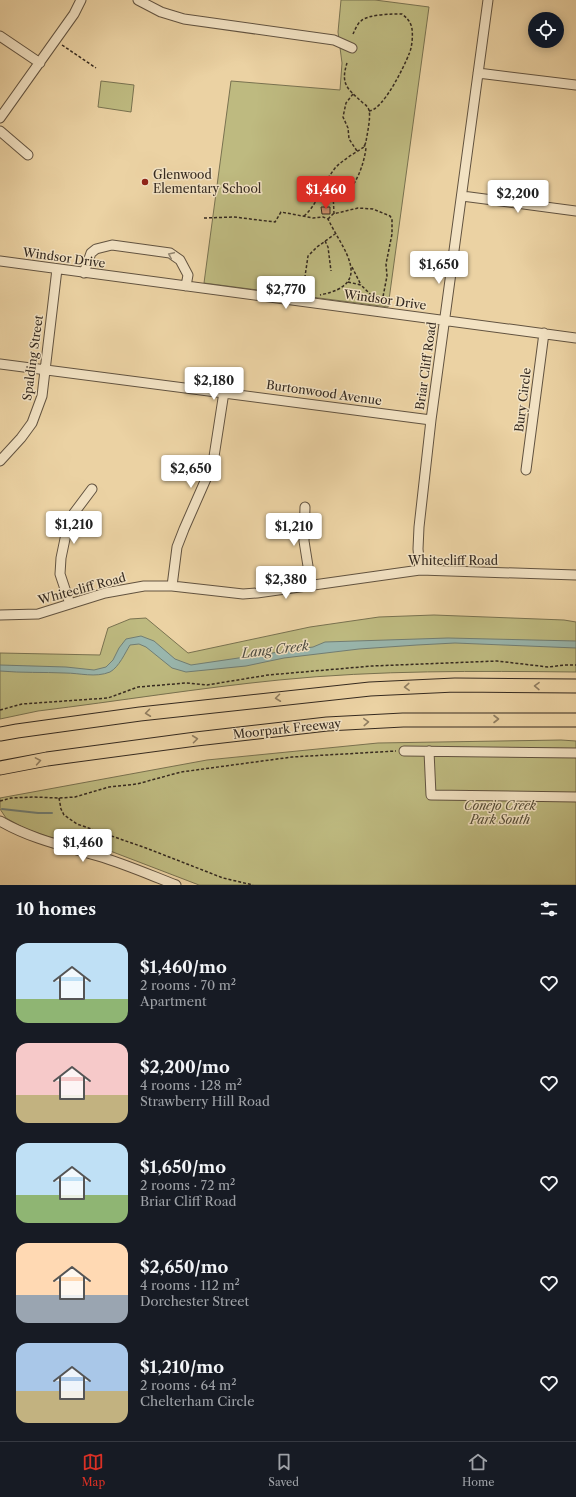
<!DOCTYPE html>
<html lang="en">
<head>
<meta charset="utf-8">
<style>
	:root { --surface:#171b24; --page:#242831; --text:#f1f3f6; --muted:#9ea1a6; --line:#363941; --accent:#d93025 }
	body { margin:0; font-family:"Libre Caslon Text",serif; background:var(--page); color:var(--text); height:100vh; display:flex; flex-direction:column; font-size:15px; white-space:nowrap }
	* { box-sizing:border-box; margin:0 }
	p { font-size:13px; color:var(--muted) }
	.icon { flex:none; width:22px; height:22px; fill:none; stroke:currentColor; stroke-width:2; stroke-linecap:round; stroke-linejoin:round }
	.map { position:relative; height:885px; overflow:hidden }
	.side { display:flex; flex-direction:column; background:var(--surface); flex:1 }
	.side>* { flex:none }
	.tools { position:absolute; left:528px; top:12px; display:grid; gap:8px }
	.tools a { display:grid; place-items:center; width:36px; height:36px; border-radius:50%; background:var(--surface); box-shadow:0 2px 10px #0003; font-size:20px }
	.price { position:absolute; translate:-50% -34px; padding:0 9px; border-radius:4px; background:#fff; color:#222; font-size:13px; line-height:26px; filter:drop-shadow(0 1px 2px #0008) }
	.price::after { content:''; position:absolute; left:50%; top:24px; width:12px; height:9px; margin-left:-6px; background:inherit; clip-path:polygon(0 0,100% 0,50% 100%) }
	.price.active { background:var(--accent); color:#fff }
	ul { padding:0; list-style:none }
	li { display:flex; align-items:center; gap:12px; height:100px; padding:0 16px }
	li span { display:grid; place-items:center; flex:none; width:112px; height:80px; border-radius:12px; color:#555 }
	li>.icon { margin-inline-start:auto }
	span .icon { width:48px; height:48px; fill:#fffc; stroke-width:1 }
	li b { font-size:17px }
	h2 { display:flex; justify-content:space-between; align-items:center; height:48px; padding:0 16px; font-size:17px }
	.menu { display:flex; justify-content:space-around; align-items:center; height:56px; border-top:1px solid var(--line); background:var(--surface); font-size:11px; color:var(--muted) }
	.menu a { display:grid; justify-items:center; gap:2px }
	.menu .active { color:var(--accent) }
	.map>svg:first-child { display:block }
	.green { fill:#beba80; stroke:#797250 }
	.water { fill:#99b6ad; stroke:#717e74 }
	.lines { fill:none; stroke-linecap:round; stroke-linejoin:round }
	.stream { stroke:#717e74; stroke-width:2 }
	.building { fill:#d3936f; stroke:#34291f }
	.minor-casing { stroke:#625340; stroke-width:11 }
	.highway-casing { stroke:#34291f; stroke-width:15 }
	.path { stroke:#34291f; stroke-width:1.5; stroke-dasharray:3 2; stroke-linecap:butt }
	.minor { stroke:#f2e2c3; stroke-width:9 }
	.highway { stroke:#ebd2a3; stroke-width:13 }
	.oneway { stroke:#938671 }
	.oneway2 { stroke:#907e61 }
	.poi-dot { fill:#8f2418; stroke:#f2e2c3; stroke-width:1.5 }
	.labels { text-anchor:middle; stroke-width:3; stroke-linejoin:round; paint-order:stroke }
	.poi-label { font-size:12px; fill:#34291f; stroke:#f2e2c3; text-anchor:start }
	.street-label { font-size:12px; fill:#34291f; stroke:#f2e2c3 }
	.park-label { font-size:12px; font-style:italic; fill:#564d37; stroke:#f2e2c3 }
	.water-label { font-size:13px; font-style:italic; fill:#4d4c42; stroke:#f2e2c3 }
</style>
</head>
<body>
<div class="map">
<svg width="576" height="885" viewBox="0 0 576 885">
	<rect width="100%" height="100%" fill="#ebd2a3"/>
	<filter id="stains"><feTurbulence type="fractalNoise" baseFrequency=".005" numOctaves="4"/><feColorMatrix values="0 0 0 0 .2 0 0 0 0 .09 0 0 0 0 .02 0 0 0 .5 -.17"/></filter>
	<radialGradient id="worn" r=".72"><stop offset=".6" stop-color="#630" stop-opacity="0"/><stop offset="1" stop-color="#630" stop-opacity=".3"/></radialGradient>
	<!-- green -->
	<path class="green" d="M341 0H375L429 7 388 307 204 283 231 81 340 90 342 63 338 32Z
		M101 81 134 85 131 112 98 107Z
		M434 615 564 620 576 622V672C477 671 378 670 279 680 199 688 119 701 38 711L0 719V653L100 655 108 628 130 619 146 618 188 653 310 627 379 617Z
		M561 740 576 741V885H199L105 849 49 837 26 829 6 818 0 809V798L207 760 378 743Z"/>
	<!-- water -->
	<path class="water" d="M141 636 154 641 175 659 191 665 313 647 325 642 448 638 576 641V648L455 643 417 645 359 649 284 658 246 666 186 672 172 668 146 647 139 644 130 645C125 653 119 667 110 672 95 678 80 673 65 673 43 672 22 673 0 671V665L66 667 94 670 106 667 113 660 119 648 126 639Z"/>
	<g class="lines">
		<!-- stream -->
		<path class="stream" d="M2 809 38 813H52"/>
	</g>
	<!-- building -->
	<path class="building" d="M321 207H330V214H322Z"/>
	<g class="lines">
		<defs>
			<path id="minor" d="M138 0 161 12 184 19 334 40 352 48
				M0 36 40 63
				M478 73 576 85
				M0 118 74 14 81 0
				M0 131 28 155
				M462 196 576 211
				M0 261 576 338
				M84 273 91 253 96 249 112 245 170 253 180 260 188 275 186 286
				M0 364 431 420
				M0 461 21 438 32 423 42 396 57 269
				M526 470 544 333
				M305 507 304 541 311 585
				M420 570 418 549 419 527 431 420 488 0
				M172 586 177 547 184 529 213 463 224 392
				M70 604 60 574 61 558 66 534 74 513 92 489
				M0 615 38 614 105 593 144 586H172L243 594 257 593 420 570 576 575
				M404 751 576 753
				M429 751 431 795 576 797
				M0 821C31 839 64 846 98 856 125 864 150 875 176 885"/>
			<path id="highway" d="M0 734 17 731 140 714 370 689 455 685 576 686
				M0 768 47 759 196 739 327 724 403 720H576"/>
		</defs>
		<!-- minor casing -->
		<use href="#minor" class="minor-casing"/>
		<!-- highway casing -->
		<use href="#highway" class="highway-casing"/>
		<!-- path -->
		<path class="path" d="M353 34C355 30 357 24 361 21 368 14 393 14 402 14 407 18 411 22 412 29 413 36 412 48 409 54 404 67 383 110 369 111
			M62 45 96 68
			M353 94 346 103 343 117 348 128 349 139 357 151
			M326 182 347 193C358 181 364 163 366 148L364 145
			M325 187 333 192
			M334 214 333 193 336 187
			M304 216C319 203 323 182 336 167 344 159 355 153 364 147L366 142C367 134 371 118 369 110 368 107 366 105 363 103 348 89 340 85 347 63
			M204 218 234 217 275 222 281 212 313 218 323 217 328 219C342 249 376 284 320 295
			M328 219 333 214 358 208 373 209 390 216 392 219V234L386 264 387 276 382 302
			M325 241 328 247 331 271
			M352 267 361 285
			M348 282 361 285 370 294 383 303
			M301 292 303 290 308 256 317 247 335 234
			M0 710 22 704 108 698 138 687 186 683 207 685 268 675 372 666 497 661 548 667 565 665H576
			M59 798 61 809 64 815 77 824 146 848 223 878 253 885
			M0 801 11 798 33 797 59 798 75 797 109 787 137 784 181 772 292 757 396 751"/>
		<!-- minor -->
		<use href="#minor" class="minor"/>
		<!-- highway -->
		<use href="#highway" class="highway"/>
	</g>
	<!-- one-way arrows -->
	<defs><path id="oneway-chevron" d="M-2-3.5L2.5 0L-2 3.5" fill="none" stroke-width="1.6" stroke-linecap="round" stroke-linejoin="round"/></defs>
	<use class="oneway" href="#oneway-chevron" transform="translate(171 255) rotate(-155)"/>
	<g class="oneway2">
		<use href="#oneway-chevron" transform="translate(537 686) rotate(-179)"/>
		<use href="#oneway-chevron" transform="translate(407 687) rotate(177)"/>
		<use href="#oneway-chevron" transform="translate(278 698) rotate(173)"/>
		<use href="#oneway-chevron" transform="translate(148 713) rotate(173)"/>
		<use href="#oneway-chevron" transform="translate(496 719)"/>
		<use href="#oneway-chevron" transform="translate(366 722) rotate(-3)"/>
		<use href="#oneway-chevron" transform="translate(195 739) rotate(-7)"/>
		<use href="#oneway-chevron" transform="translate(38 761) rotate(-10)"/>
	</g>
	<!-- markers -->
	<circle class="poi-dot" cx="145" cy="182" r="4"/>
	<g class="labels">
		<!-- poi labels -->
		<g class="poi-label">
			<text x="153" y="179">Glenwood<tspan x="153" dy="14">Elementary School</tspan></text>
		</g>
		<!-- street labels -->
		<g class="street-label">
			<text transform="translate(64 258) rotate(8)" y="4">Windsor Drive</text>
			<text transform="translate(385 300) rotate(8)" y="4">Windsor Drive</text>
			<text transform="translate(33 358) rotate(-82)" y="4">Spalding Street</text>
			<text transform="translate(426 366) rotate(-82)" y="4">Briar Cliff Road</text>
			<text transform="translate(324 393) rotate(8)" y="4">Burtonwood Avenue</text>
			<text transform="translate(523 400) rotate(-83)" y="4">Bury Circle</text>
			<text x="453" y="565">Whitecliff Road</text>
			<text transform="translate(82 589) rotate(-15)" y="4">Whitecliff Road</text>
			<text transform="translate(287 729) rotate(-6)" y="4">Moorpark Freeway</text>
		</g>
		<!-- park labels -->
		<g class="park-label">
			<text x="500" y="810">Conejo Creek<tspan x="500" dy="14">Park South</tspan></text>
		</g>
		<!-- water labels -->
		<g class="water-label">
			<text transform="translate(275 649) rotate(-7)" y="5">Lang Creek</text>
		</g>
	</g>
	<rect width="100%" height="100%" filter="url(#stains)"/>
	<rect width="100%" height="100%" fill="url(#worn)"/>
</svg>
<div class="tools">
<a><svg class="icon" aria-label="locate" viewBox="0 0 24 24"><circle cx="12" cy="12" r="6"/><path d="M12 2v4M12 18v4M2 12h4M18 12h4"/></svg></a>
</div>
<b class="price active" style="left:326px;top:210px">$1,460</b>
<b class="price" style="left:518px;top:214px">$2,200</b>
<b class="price" style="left:439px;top:285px">$1,650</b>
<b class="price" style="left:286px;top:310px">$2,770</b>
<b class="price" style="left:214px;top:401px">$2,180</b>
<b class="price" style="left:191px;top:489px">$2,650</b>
<b class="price" style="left:74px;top:545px">$1,210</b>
<b class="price" style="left:294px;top:547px">$1,210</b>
<b class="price" style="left:286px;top:600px">$2,380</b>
<b class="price" style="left:83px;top:863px">$1,460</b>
</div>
<section class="side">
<h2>10 homes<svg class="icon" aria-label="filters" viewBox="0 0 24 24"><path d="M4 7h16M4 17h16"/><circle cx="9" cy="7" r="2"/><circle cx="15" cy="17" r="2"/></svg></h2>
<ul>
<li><span style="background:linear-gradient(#bfe0f5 70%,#8fb573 0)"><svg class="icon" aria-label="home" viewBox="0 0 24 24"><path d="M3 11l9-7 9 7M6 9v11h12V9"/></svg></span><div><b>$1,460/mo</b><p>2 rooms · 70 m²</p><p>Apartment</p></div><svg class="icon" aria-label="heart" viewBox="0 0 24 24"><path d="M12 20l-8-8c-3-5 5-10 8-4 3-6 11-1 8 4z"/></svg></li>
<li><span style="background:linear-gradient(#f6c9c9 65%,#c2b280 0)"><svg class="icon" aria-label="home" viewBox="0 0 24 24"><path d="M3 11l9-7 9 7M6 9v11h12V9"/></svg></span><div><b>$2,200/mo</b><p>4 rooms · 128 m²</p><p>Strawberry Hill Road</p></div><svg class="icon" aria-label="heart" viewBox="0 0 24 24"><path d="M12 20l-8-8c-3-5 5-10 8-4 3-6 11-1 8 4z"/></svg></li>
<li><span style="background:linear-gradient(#bfe0f5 65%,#8fb573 0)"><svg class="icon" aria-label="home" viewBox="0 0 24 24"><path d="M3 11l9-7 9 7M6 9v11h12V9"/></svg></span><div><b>$1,650/mo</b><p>2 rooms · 72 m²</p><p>Briar Cliff Road</p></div><svg class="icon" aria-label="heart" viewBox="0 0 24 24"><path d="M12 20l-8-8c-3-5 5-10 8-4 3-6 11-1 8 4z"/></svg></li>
<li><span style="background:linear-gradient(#ffd9b3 65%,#9aa5b1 0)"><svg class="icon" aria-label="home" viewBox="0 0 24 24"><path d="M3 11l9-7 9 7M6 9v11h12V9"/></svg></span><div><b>$2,650/mo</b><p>4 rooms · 112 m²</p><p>Dorchester Street</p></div><svg class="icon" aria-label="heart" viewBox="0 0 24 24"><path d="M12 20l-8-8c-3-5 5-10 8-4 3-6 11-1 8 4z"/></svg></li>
<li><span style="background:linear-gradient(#a9c7e8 60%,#c2b280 0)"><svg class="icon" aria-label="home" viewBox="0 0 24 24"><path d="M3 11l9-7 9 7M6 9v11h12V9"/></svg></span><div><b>$1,210/mo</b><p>2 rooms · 64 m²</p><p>Chelterham Circle</p></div><svg class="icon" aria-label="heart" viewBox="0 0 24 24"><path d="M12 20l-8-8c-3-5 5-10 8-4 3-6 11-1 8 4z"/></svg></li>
</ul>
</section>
<nav class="menu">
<a class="active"><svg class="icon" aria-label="map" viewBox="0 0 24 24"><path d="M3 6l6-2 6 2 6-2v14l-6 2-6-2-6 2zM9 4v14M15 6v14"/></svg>Map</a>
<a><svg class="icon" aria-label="saved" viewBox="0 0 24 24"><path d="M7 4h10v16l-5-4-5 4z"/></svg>Saved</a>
<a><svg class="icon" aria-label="home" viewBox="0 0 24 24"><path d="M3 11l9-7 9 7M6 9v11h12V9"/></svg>Home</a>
</nav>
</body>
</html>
